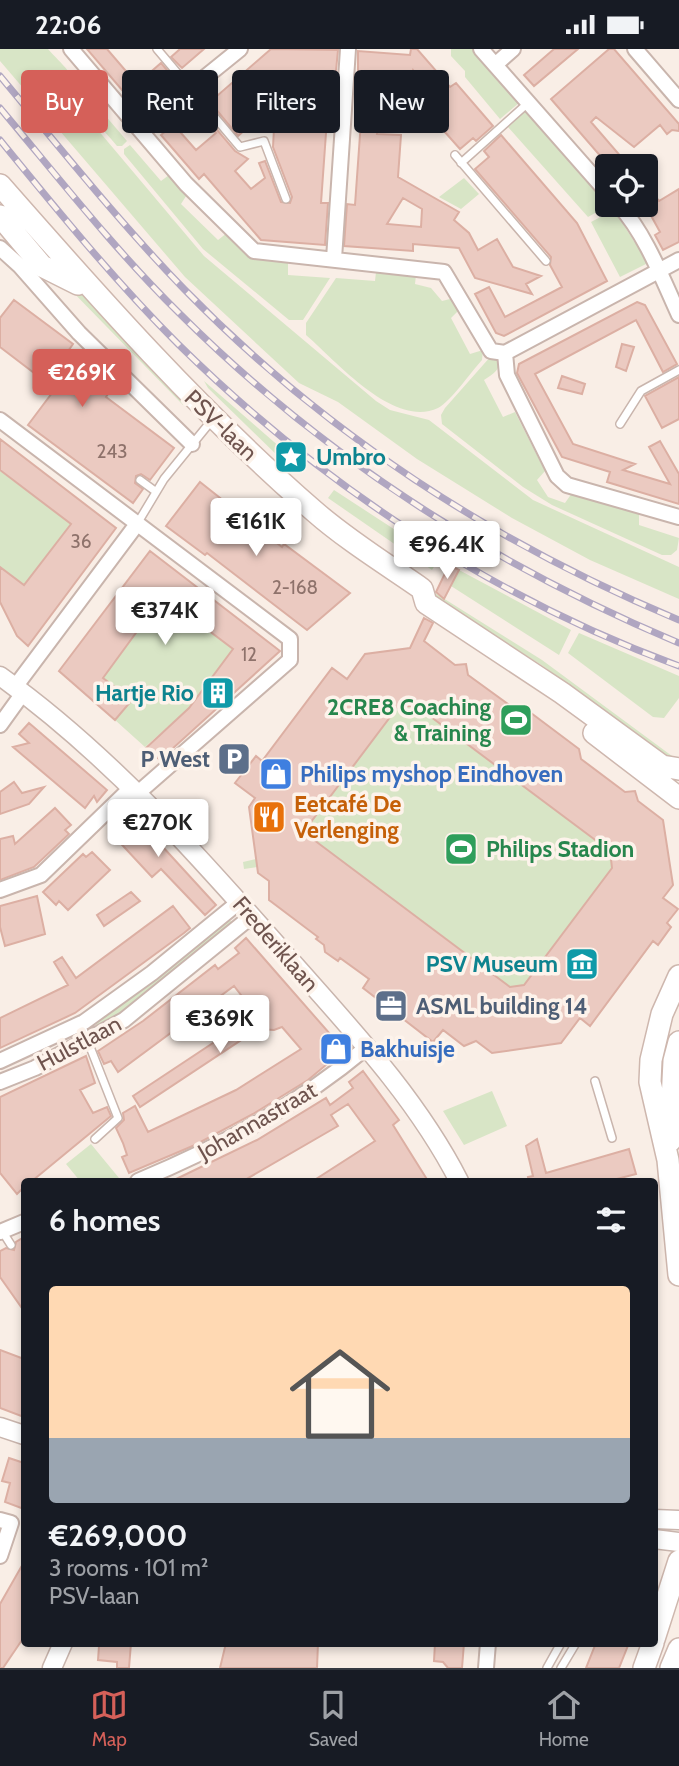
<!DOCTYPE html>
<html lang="en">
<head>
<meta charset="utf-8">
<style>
	:root { --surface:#171b24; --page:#242831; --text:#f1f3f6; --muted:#9ea1a6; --line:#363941; --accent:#d56059 }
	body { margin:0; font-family:Cabin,sans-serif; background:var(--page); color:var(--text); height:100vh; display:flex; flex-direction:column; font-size:26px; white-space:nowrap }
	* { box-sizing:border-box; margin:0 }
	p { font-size:23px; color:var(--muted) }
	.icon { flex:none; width:38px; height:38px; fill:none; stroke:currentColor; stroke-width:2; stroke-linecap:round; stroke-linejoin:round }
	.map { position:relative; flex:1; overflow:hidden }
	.details { position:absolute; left:21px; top:1129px; width:637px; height:469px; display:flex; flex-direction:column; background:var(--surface); border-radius:7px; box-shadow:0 4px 10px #0003 }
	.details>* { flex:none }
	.top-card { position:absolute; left:21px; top:21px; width:637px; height:63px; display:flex; gap:14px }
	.buttons { position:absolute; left:595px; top:105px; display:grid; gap:14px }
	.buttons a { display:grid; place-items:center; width:63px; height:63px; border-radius:7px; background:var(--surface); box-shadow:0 4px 10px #0003; font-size:35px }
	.price { position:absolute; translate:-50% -60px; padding:0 16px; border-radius:7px; background:#fff; color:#222; font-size:23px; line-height:46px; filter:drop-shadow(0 2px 4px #0008) }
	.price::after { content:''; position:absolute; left:50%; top:42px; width:21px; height:16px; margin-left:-10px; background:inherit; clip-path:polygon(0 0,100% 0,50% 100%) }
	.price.current { background:var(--accent); color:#fff }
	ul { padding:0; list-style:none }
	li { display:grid; align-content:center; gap:14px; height:371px; padding:0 28px }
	li span { display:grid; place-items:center; height:217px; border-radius:7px; color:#555 }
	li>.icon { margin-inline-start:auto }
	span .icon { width:126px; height:126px; fill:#fffc; stroke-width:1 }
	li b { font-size:30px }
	h2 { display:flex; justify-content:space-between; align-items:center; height:84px; padding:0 28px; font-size:30px }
	.tag { padding:0 24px; border-radius:7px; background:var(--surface); box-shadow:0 4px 10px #0003; font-size:24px; line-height:63px }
	.tag.current { background:var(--accent); color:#fff }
	.status { display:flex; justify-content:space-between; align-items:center; height:49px; padding:0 35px; background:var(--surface); direction:ltr }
	.status svg { height:19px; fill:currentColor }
	.tab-bar { display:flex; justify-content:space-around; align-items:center; height:98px; border-top:2px solid var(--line); background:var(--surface); font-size:19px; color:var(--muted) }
	.tab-bar a { display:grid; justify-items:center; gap:4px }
	.tab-bar .current { color:var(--accent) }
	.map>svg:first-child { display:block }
	.green { fill:#d8e5c6 }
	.building { fill:#ebcac1; stroke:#dcafa3; stroke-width:2; fill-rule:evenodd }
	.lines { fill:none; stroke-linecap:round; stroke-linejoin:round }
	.service-casing { stroke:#c9b5ad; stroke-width:10 }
	.minor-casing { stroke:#c9b5ad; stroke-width:18 }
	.tertiary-casing { stroke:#c9b5ad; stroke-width:21 }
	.secondary-casing { stroke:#ceb7ae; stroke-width:24 }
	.service { stroke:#fff; stroke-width:7 }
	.minor { stroke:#fff; stroke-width:14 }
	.tertiary { stroke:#fff; stroke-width:18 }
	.secondary { stroke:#fff; stroke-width:21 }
	.rail-casing { stroke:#b0a6c1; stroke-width:7 }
	.rail { stroke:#fdf3eb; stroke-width:4.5; stroke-dasharray:13; stroke-linecap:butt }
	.labels { text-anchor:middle; stroke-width:7; stroke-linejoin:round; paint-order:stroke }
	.number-label { font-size:19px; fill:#8e726b }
	.street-label { font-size:23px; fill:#6f544e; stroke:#fdf3eb }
	.culture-label { font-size:23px; font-weight:bold; fill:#0d838f; stroke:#fdf3eb; text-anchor:end }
	.leisure-label { font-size:23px; font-weight:bold; fill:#27864d; stroke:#fdf3eb; text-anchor:end }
	.service-label { font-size:23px; font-weight:bold; fill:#4e5e75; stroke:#fdf3eb; text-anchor:end }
	.shop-label { font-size:23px; font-weight:bold; fill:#366cbe; stroke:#fdf3eb; text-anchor:start }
	.food-label { font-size:23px; font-weight:bold; fill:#c56008; stroke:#fdf3eb; text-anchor:start }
</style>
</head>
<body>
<div class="status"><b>22:06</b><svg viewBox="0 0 49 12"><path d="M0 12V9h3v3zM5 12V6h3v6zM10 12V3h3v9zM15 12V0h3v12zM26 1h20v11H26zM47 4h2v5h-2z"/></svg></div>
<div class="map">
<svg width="679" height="1619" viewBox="0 0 679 1619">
	<rect width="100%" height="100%" fill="#f9eee6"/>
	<!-- green -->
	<path class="green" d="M0 0H48C63 17 83 31 76 55L204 207 376 352 390 361 429 371 533 451 679 518V550L590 511 512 469 417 410 338 353 299 334 185 228 0 12Z
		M451 0H475L520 53 500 70 465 28V22L451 7Z
		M88 29 105 48 98 58 127 92 122 97H117C95 70 79 65 88 29Z
		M527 61 607 156H609L588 168 508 78Z
		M130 96 161 132 169 126 188 144 181 155 218 191 227 184C250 209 255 211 288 214V226L330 229 303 271H289L203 200 124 105V100Z
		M464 129 479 145 461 160 439 148Z
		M614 161 648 214 620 228 591 173Z
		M380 220 416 226 415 235 431 239 442 252 454 249 460 260 451 269 470 305 483 301 482 311C471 323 451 352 438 359 394 380 336 312 306 286V274L336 229 375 232 376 223Z
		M72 234 188 349 183 356 67 237Z
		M498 304C502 320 496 323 484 331L503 368 515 363 545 422 537 431 548 448 565 454 572 444 639 464V476L679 489 677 501 671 506H662L552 456 523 438 442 375 441 366 445 359 491 307Z
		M204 332 289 406 284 413 208 339Z
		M0 422 72 475 17 550 19 532 0 518Z
		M334 441 449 516 447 522 435 516 432 521 328 449Z
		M459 521 571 581 559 606 451 537Z
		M427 539 542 611 672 707 665 708 543 617 425 543Z
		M165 545 168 551 235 599 188 660 145 698 115 671 132 651 102 628Z
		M579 584 679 627V649L664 669 653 668 568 604Z
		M430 596 456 616 466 615 468 625 512 658H522L578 700 580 710 625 743 635 742 637 752 663 771 673 836 663 848 678 860 667 874 671 878 658 896 653 893 590 977 580 969 492 1004 476 992 464 997 443 981 433 993 363 939 368 930 341 909 338 912 325 903 326 898 316 890 318 888 272 835 258 824 257 818 244 820 243 813 256 810 249 758 255 749 235 734 256 707 263 712 332 619 347 630 365 605Z
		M228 869 235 877 124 965 101 979 97 977 94 972Z
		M492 1042 507 1077 464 1096 443 1062Z
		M91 1095 119 1129 110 1132H80L66 1115Z"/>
	<!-- building -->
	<path class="building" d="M87 0H107L137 35 161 14 172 27 168 31 164 26 144 43 152 52 140 62Z
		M180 0H204L182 19 171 8Z
		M271 0 338 1 334 42H329L321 154H328L325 196 261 191 204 125 199 130 161 86 196 56 235 102 248 110 235 122 251 140 265 129 259 114 265 112 281 153 290 154 292 148 273 98 274 79 257 70 238 87 210 53ZM269 34 279 47 268 71 251 49ZM201 66 216 84 196 101 181 84Z
		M411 0H417L450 38 456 34 493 77 476 92 473 89 460 100 436 73 448 62 413 21 405 42 416 73 398 80 400 71 395 58 379 64 377 85 401 86 398 128 459 163 454 171 469 184 478 201 497 190 513 218 541 227 526 235 532 245 475 229 459 199 413 195V202L344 197 347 155 355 156 363 44H358V2L410 6ZM403 149 422 160 421 178 387 175Z
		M554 0H578L534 37 524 26Z
		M609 0H614L679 75V82L672 81 667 85 660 76 634 98 596 68 591 73 629 117H609L551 50Z
		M501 86 577 174 607 232 504 287 496 284 475 245 489 238 505 268 562 238 550 216 551 208 475 120 489 108 484 102Z
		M646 136 659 152 679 140V193L663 201 655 186 660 183 649 163 646 165Z
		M14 251 73 295 64 308 110 342 106 348 174 399 150 431 141 425 136 427 135 434 143 440 133 454 28 376 55 340 0 298V269Z
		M637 253 645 256 677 315 663 323 636 271 535 325 573 395 635 415 623 421 670 435 649 398 660 392 679 425V455L607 433 610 423 562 408 517 324 519 315Z
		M622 295 634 298 626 322 616 318Z
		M562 327 585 335 582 345 558 339Z
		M679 328V370L662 379 645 347Z
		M0 390 116 479 28 597 17 587 0 553V518L24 536 71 475 0 421Z
		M200 433 282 498 284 495 350 544 307 581 207 504 205 506 166 477Z
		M150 502 280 602 160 711 146 699 189 659 233 600 163 547 103 629 132 651 115 671 59 622Z
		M449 516 459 521 444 550 436 543Z
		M424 569 433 574 424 592 455 616 466 615 468 626 512 658H523L579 700 581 710 625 743 635 742 638 752 663 771 673 836 663 849 678 860 667 874 671 878 658 896 653 892 590 977 580 969 561 994 492 1004 476 992 464 997 443 981 433 993 363 939 369 930 340 909 338 912 325 903 324 896 316 890 318 888 269 851V832L258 824 249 758 255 749 235 734 256 707 262 712 332 619 347 630 365 605 410 599ZM415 656 610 802 612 819 524 936 510 938 314 791 311 773 397 659Z
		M29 674 107 741 97 753 94 747 85 759 13 698 29 694 19 685Z
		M14 733 22 744 44 738 29 755 0 765V743Z
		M55 759 71 776 65 781 69 785 34 818 0 831V790L13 787 15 795Z
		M129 761 216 856 205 866 161 820 152 828 112 785 122 776 118 772Z
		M92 803 110 821 68 861 59 852 56 856 43 843 83 805 86 808Z
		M131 843 140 852 104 877 97 866Z
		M37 847 45 885 5 897 0 878V857Z
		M173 857 190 879 184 884 75 964 0 999V969L68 936 54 913 62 908 76 929Z
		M246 889 344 1001 308 1031 253 1065 195 1096 129 1124 122 1108 127 1106 123 1094 116 1079 124 1071 123 1064 135 1057 148 1083 236 1041 301 1000 282 978 274 981 258 980 140 1058 133 1047 240 976 239 969 251 959 234 937 118 1023 111 1012 104 1015 98 1002 143 972 215 916 218 920 239 904 235 899Z
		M86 1007 95 1034 80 1041 93 1064 107 1058 111 1067 32 1132H24V1138L17 1145 0 1124V1048Z
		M363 1022 399 1071 393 1076 428 1132H313L375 1092 348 1055 331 1066 338 1077 243 1132H172L257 1091 326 1049 330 1056 353 1039 349 1033Z
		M537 1090 546 1124 629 1100 636 1125 609 1132H529L528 1128 533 1127 526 1097Z
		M24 1188V1262L0 1228V1202L6 1199 14 1201 16 1193Z
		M0 1301 24 1310V1368L0 1359Z
		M9 1409 24 1414V1460L5 1453 10 1434 2 1432Z
		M24 1513V1588L3 1619H0V1555Z
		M106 1594H131L129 1619H117V1613L98 1611 99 1597H106Z
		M226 1594H318L317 1619H220Z
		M435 1594H464L462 1619H448L443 1613 434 1612Z
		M596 1594H629L619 1619H586Z"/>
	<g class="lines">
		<defs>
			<path id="service" d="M157 0 240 98 264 92 286 150
				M455 106 546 212
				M461 114 528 54
				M620 375 641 342 679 321
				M140 431 155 442
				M137 475 164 430 212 371
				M81 975 118 1069 95 1090
				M595 1032 612 1089
				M2 1182 11 1196
				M547 1619 561 1594
				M561 1619 576 1594"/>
			<path id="minor" d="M71 0 186 135 254 202 444 223 491 302 505 304 507 326 557 427 567 436 679 468
				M481 0 607 143
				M635 0 679 51
				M495 16 513 0
				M141 80 240 0
				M619 156C646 186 662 229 679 266
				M0 199 20 217 79 284 192 395
				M334 210 348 0
				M505 304 679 211
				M0 371 290 590V611L138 744
				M15 638 137 475
				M0 676 23 644
				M0 841 41 826 132 738
				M0 1012 84 973 152 924 239 853
				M0 1033 35 1019 124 971 252 867
				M138 1132C222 1097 298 1056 367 998
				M0 1183 24 1173
				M0 1471 11 1474 0 1507
				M486 1619 488 1594"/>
			<path id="tertiary" d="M0 627C112 707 202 811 292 913 353 982 417 1050 459 1132
				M0 1378 24 1386
				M654 1470 679 1471
				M654 1490 679 1493
				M52 1619 63 1594"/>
			<path id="secondary" d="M0 136C100 250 199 362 314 462 347 491 386 515 422 540L426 554 562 644 662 717 679 720
				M0 167 42 217 78 235
				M594 684 679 749
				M679 927 662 965 651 1011 650 1033 668 1111 679 1226
				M670 1092 674 1012 679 993
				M654 1590 679 1512
				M644 1619 653 1594
				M671 1619 679 1600"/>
		</defs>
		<!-- service casing -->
		<use href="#service" class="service-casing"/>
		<!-- minor casing -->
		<use href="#minor" class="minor-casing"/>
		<!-- tertiary casing -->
		<use href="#tertiary" class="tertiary-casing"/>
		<!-- secondary casing -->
		<use href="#secondary" class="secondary-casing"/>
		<!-- service -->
		<use href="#service" class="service"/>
		<!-- minor -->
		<use href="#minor" class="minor"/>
		<!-- tertiary -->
		<use href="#tertiary" class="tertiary"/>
		<!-- secondary -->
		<use href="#secondary" class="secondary"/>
		<defs>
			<path id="rail" d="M0 27C60 99 119 173 184 240 324 384 494 494 679 571
				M0 59C58 128 114 200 178 263 322 407 491 515 679 594
				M0 91C57 161 114 231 178 295 319 434 493 549 679 617"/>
		</defs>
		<!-- rail casing -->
		<use href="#rail" class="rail-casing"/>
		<!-- rail -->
		<use href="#rail" class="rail"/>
	</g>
	<!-- icons -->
	<defs>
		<symbol id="sight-square" viewBox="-11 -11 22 22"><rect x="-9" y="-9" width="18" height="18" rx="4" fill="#0f9aa8" stroke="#fdf3eb"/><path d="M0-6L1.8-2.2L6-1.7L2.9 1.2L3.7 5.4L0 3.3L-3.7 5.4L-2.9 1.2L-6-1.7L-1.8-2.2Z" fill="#fff"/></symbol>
		<symbol id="building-square" viewBox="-11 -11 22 22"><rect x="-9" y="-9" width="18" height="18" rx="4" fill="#0f9aa8" stroke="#fdf3eb"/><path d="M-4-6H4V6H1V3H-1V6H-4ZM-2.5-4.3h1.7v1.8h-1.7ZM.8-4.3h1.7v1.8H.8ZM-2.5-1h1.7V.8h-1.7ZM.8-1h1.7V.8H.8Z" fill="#fff"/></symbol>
		<symbol id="stadium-square" viewBox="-11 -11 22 22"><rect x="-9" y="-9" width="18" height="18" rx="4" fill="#2e9e5b" stroke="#fdf3eb"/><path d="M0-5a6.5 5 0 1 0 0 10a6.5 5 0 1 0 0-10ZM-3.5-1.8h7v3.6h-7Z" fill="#fff"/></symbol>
		<symbol id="parking-square" viewBox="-11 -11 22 22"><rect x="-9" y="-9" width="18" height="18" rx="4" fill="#5c6f8a" stroke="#fdf3eb"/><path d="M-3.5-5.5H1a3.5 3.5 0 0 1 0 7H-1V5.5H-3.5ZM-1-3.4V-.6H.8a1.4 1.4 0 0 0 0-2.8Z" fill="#fff"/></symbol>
		<symbol id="shop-square" viewBox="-11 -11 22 22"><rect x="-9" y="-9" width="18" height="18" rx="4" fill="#3f7fe0" stroke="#fdf3eb"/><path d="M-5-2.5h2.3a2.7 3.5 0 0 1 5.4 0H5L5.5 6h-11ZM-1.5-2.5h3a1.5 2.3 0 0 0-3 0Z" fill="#fff"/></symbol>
		<symbol id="restaurant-square" viewBox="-11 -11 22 22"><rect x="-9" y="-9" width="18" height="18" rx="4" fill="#e8710a" stroke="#fdf3eb"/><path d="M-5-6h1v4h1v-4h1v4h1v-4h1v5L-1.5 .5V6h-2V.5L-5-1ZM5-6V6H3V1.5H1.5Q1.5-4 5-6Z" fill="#fff"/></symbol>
		<symbol id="museum-square" viewBox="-11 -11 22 22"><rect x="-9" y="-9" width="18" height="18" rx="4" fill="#0f9aa8" stroke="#fdf3eb"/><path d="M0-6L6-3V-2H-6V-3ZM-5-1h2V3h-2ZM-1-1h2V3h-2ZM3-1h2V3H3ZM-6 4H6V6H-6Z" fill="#fff"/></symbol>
		<symbol id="office-square" viewBox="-11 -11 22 22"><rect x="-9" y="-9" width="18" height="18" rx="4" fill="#5c6f8a" stroke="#fdf3eb"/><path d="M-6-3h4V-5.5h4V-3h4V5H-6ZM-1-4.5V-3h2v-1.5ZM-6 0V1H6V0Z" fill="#fff"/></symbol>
	</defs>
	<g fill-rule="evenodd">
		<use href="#sight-square" x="272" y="389" width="38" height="38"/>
		<use href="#building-square" x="199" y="625" width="38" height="38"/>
		<use href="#stadium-square" x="497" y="652" width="38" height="38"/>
		<use href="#parking-square" x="215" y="691" width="38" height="38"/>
		<use href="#shop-square" x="257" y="706" width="38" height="38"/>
		<use href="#restaurant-square" x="250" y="749" width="38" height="38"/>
		<use href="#stadium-square" x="442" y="781" width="38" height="38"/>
		<use href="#museum-square" x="563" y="896" width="38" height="38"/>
		<use href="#office-square" x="372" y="938" width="38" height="38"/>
		<use href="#shop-square" x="317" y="981" width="38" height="38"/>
	</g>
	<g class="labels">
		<!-- number labels -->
		<g class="number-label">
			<text x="112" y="409">243</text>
			<text x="81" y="499">36</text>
			<text x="295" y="545">2-168</text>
			<text x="249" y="612">12</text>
		</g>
		<!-- street labels -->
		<g class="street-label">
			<text transform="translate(221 376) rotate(44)" y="8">PSV-laan</text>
			<text transform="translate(276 895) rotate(49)" y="8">Frederiklaan</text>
			<text transform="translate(79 994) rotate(-28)" y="8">Hulstlaan</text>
			<text transform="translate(257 1072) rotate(-30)" y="8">Johannastraat</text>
		</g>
		<!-- culture labels -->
		<g class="culture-label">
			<text x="316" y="416" text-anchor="start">Umbro</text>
			<text x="194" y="652">Hartje Rio</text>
			<text x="558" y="923">PSV Museum</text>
		</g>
		<!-- leisure labels -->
		<g class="leisure-label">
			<text x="491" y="666">2CRE8 Coaching<tspan x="491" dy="26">&amp; Training</tspan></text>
			<text x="486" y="808" text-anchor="start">Philips Stadion</text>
		</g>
		<!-- service labels -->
		<g class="service-label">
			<text x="210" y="718">P West</text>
			<text x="416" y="965" text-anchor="start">ASML building 14</text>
		</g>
		<!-- shop labels -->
		<g class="shop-label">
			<text x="300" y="733">Philips myshop Eindhoven</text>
			<text x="360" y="1008">Bakhuisje</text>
		</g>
		<!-- food labels -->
		<g class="food-label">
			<text x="294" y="763">Eetcafé De<tspan x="294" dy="26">Verlenging</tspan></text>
		</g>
	</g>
</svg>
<div class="buttons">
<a><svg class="icon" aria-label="locate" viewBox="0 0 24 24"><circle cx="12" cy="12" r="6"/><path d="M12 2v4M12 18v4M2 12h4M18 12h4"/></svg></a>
</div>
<b class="price current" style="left:82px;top:360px">€269K</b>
<b class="price" style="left:256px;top:509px">€161K</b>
<b class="price" style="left:447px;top:532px">€96.4K</b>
<b class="price" style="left:165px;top:598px">€374K</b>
<b class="price" style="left:158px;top:810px">€270K</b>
<b class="price" style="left:220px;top:1006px">€369K</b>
<div class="top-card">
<a class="tag current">Buy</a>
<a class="tag">Rent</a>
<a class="tag">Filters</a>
<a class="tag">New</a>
</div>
<section class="details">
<h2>6 homes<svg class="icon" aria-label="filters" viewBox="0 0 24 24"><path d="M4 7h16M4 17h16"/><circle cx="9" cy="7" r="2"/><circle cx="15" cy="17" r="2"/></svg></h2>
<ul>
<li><span style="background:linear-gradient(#ffd9b3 70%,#9aa5b1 0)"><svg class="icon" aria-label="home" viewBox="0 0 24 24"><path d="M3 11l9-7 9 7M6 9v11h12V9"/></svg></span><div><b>€269,000</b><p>3 rooms · 101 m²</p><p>PSV-laan</p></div></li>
</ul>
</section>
</div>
<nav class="tab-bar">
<a class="current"><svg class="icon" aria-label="map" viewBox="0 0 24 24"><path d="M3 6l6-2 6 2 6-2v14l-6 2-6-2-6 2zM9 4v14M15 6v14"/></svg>Map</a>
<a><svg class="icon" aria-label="saved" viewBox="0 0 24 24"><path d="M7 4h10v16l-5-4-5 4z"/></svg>Saved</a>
<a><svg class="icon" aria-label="home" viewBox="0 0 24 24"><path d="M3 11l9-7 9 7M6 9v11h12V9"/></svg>Home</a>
</nav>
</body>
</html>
